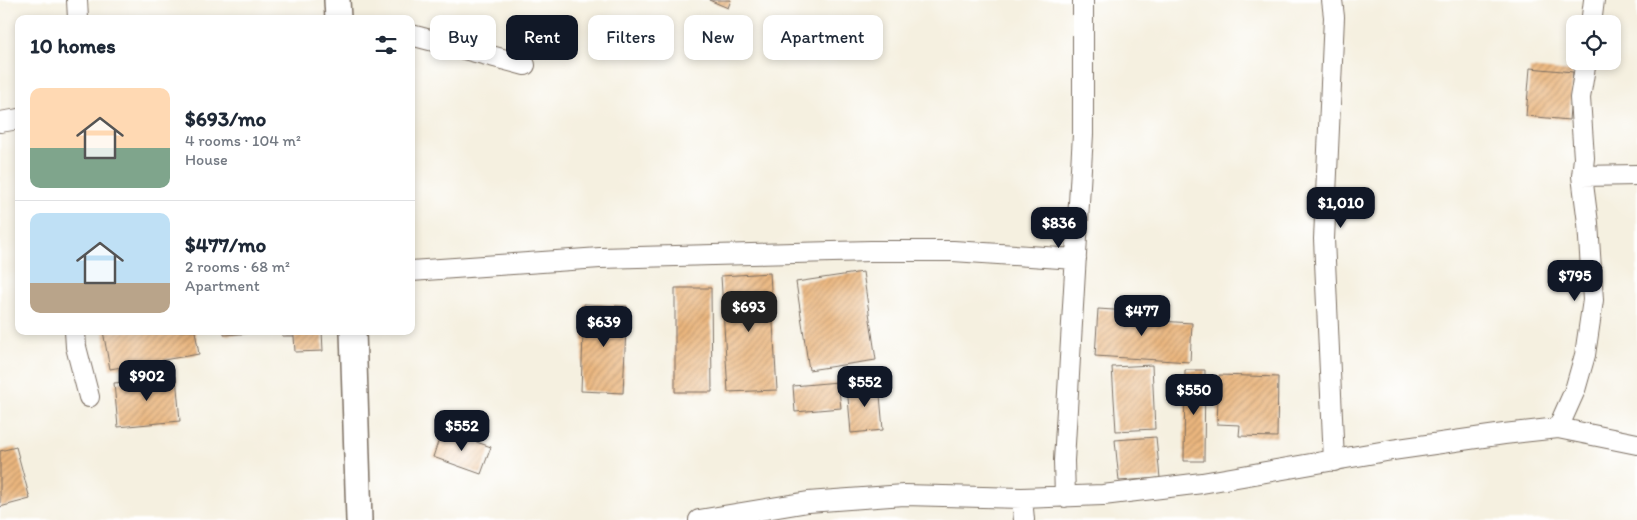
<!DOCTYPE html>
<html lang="en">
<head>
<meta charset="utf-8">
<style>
	:root { --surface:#fff; --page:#f6f6f7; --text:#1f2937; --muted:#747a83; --line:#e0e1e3; --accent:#111827 }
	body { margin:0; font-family:Itim,sans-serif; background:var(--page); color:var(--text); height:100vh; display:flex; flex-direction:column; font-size:19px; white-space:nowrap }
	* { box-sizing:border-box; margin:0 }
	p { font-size:16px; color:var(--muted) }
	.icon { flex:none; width:28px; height:28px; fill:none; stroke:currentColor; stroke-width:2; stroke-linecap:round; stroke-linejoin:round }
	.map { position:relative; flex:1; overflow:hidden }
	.details { position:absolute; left:15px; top:15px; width:400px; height:320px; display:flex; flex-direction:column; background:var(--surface); border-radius:10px; box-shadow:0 2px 8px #0003 }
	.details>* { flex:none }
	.guide { position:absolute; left:430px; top:15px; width:475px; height:45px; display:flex; gap:10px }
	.fabs { position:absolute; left:1566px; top:15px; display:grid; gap:10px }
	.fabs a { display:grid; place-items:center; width:55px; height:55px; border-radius:10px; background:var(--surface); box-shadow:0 2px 8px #0003; font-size:25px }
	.price { position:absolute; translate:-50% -42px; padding:0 11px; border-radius:10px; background:var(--accent); color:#fff; font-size:16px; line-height:32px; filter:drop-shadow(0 1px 2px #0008) }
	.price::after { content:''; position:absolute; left:50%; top:30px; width:15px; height:11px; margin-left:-8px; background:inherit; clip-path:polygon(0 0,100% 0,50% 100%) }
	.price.current { background:#222; color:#fff }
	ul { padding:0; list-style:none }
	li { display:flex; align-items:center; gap:15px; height:125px; padding:0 15px }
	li+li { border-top:1px solid var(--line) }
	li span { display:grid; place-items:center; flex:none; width:140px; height:100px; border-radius:10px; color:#555 }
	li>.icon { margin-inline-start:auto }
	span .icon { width:60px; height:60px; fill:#fffc; stroke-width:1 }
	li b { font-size:21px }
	h2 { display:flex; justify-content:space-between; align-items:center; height:60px; padding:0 15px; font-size:21px }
	.pill { padding:0 18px; border-radius:10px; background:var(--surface); box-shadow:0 2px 8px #0003; font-size:18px; line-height:45px }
	.pill.current { background:var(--accent); color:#fff }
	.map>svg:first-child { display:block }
	.building { fill:url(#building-hatch) }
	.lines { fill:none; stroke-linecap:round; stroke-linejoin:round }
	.minor-casing { stroke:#7c6f62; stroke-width:22 }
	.tertiary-casing { stroke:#7c6f62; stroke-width:28 }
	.minor { stroke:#fff; stroke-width:20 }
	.tertiary { stroke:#fff; stroke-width:25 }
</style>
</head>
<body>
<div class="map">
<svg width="1637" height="520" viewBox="0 0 1637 520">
	<defs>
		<pattern id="building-hatch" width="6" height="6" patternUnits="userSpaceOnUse" patternTransform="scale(1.25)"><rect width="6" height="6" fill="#eab67e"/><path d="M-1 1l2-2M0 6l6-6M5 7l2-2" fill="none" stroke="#bf9467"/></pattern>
	</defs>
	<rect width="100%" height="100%" fill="#fff"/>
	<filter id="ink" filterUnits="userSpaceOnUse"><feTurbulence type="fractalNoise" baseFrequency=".02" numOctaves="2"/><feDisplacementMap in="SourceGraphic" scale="10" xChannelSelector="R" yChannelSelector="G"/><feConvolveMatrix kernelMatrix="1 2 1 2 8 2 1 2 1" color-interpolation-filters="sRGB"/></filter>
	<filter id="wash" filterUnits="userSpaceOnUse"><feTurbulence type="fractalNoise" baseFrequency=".0096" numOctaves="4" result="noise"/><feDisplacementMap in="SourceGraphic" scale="20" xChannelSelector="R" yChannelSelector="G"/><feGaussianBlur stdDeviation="1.12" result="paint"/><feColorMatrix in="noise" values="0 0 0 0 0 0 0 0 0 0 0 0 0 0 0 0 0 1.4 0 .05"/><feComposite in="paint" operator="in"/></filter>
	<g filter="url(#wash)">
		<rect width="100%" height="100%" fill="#f5f0e0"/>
		<g id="blocks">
			<!-- building -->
			<path class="building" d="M709 0H731L728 8Z
				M1530 68 1573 72 1569 120 1526 116Z
				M863 272 876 360 809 370 796 282Z
				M770 273 777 390 728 392 721 276Z
				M675 288H711L712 392H675Z
				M584 304 627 306 623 393 581 391Z
				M1098 309 1160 313V321L1192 323 1190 362 1095 356Z
				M103 331H195L199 354 110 369Z
				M224 331H256V333L224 335Z
				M281 331H322L323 351 295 352 294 336H282Z
				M1152 365 1155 429 1116 431 1112 367Z
				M1185 370H1205L1204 461H1184Z
				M1219 375 1278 377 1277 437 1239 436 1240 425 1217 424Z
				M176 377 180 421 118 427 114 383Z
				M838 382 841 408 795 412 793 386Z
				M879 383 883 430 851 433 847 386Z
				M442 430 491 447 481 474 433 457Z
				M1156 437 1160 478 1119 481 1115 440Z
				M16 447 30 499 0 507V451Z"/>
		</g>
	</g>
	<g filter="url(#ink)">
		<use href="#blocks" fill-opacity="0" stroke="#7c6f62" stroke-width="1"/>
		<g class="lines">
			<defs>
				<path id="minor" d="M77 0 78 19
					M1332 0 1334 17 1324 239 1334 461
					M1591 24 1594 0
					M411 35 525 65
					M0 122 19 119
					M1582 176 1637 175
					M411 271 600 258 871 251H953L1076 259
					M75 331 76 347 89 397
					M1558 428 1575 390 1585 355 1593 300 1588 223 1582 176 1584 158 1580 98 1586 61
					M1065 497 1064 461 1083 134V0
					M1022 498 1024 520
					M699 520 808 502 904 495 1022 498 1103 495 1202 483 1392 450 1504 434 1558 428 1637 444"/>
				<path id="tertiary" d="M337 0 338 19
					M353 331 359 520"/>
			</defs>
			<!-- minor casing -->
			<use href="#minor" class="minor-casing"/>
			<!-- tertiary casing -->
			<use href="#tertiary" class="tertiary-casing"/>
			<!-- minor -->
			<use href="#minor" class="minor"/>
			<!-- tertiary -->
			<use href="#tertiary" class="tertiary"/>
		</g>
	</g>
</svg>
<div class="fabs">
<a><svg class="icon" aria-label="locate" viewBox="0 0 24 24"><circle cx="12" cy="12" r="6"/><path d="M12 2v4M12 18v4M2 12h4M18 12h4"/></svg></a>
</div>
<b class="price" style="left:1341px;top:229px">$1,010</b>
<b class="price" style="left:1059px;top:249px">$836</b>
<b class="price" style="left:1575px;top:302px">$795</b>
<b class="price current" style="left:749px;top:333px">$693</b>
<b class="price" style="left:1142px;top:337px">$477</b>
<b class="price" style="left:604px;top:348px">$639</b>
<b class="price" style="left:147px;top:402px">$902</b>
<b class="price" style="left:865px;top:408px">$552</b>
<b class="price" style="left:1194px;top:416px">$550</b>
<b class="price" style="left:462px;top:452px">$552</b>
<div class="guide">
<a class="pill">Buy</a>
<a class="pill current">Rent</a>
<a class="pill">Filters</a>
<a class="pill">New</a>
<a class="pill">Apartment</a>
</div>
<section class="details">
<h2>10 homes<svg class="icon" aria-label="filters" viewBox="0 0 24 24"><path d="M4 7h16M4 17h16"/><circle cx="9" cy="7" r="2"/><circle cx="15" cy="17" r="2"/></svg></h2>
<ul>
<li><span style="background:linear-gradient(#ffd9b3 60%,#7fa58c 0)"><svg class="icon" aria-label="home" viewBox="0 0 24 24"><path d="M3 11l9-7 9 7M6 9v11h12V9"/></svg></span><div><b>$693/mo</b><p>4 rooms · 104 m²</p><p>House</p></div></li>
<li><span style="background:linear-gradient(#bfe0f5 70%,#b9a48a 0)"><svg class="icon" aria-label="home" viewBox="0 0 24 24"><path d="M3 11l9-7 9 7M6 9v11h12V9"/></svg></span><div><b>$477/mo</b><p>2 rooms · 68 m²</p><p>Apartment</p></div></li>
</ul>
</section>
</div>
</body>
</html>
